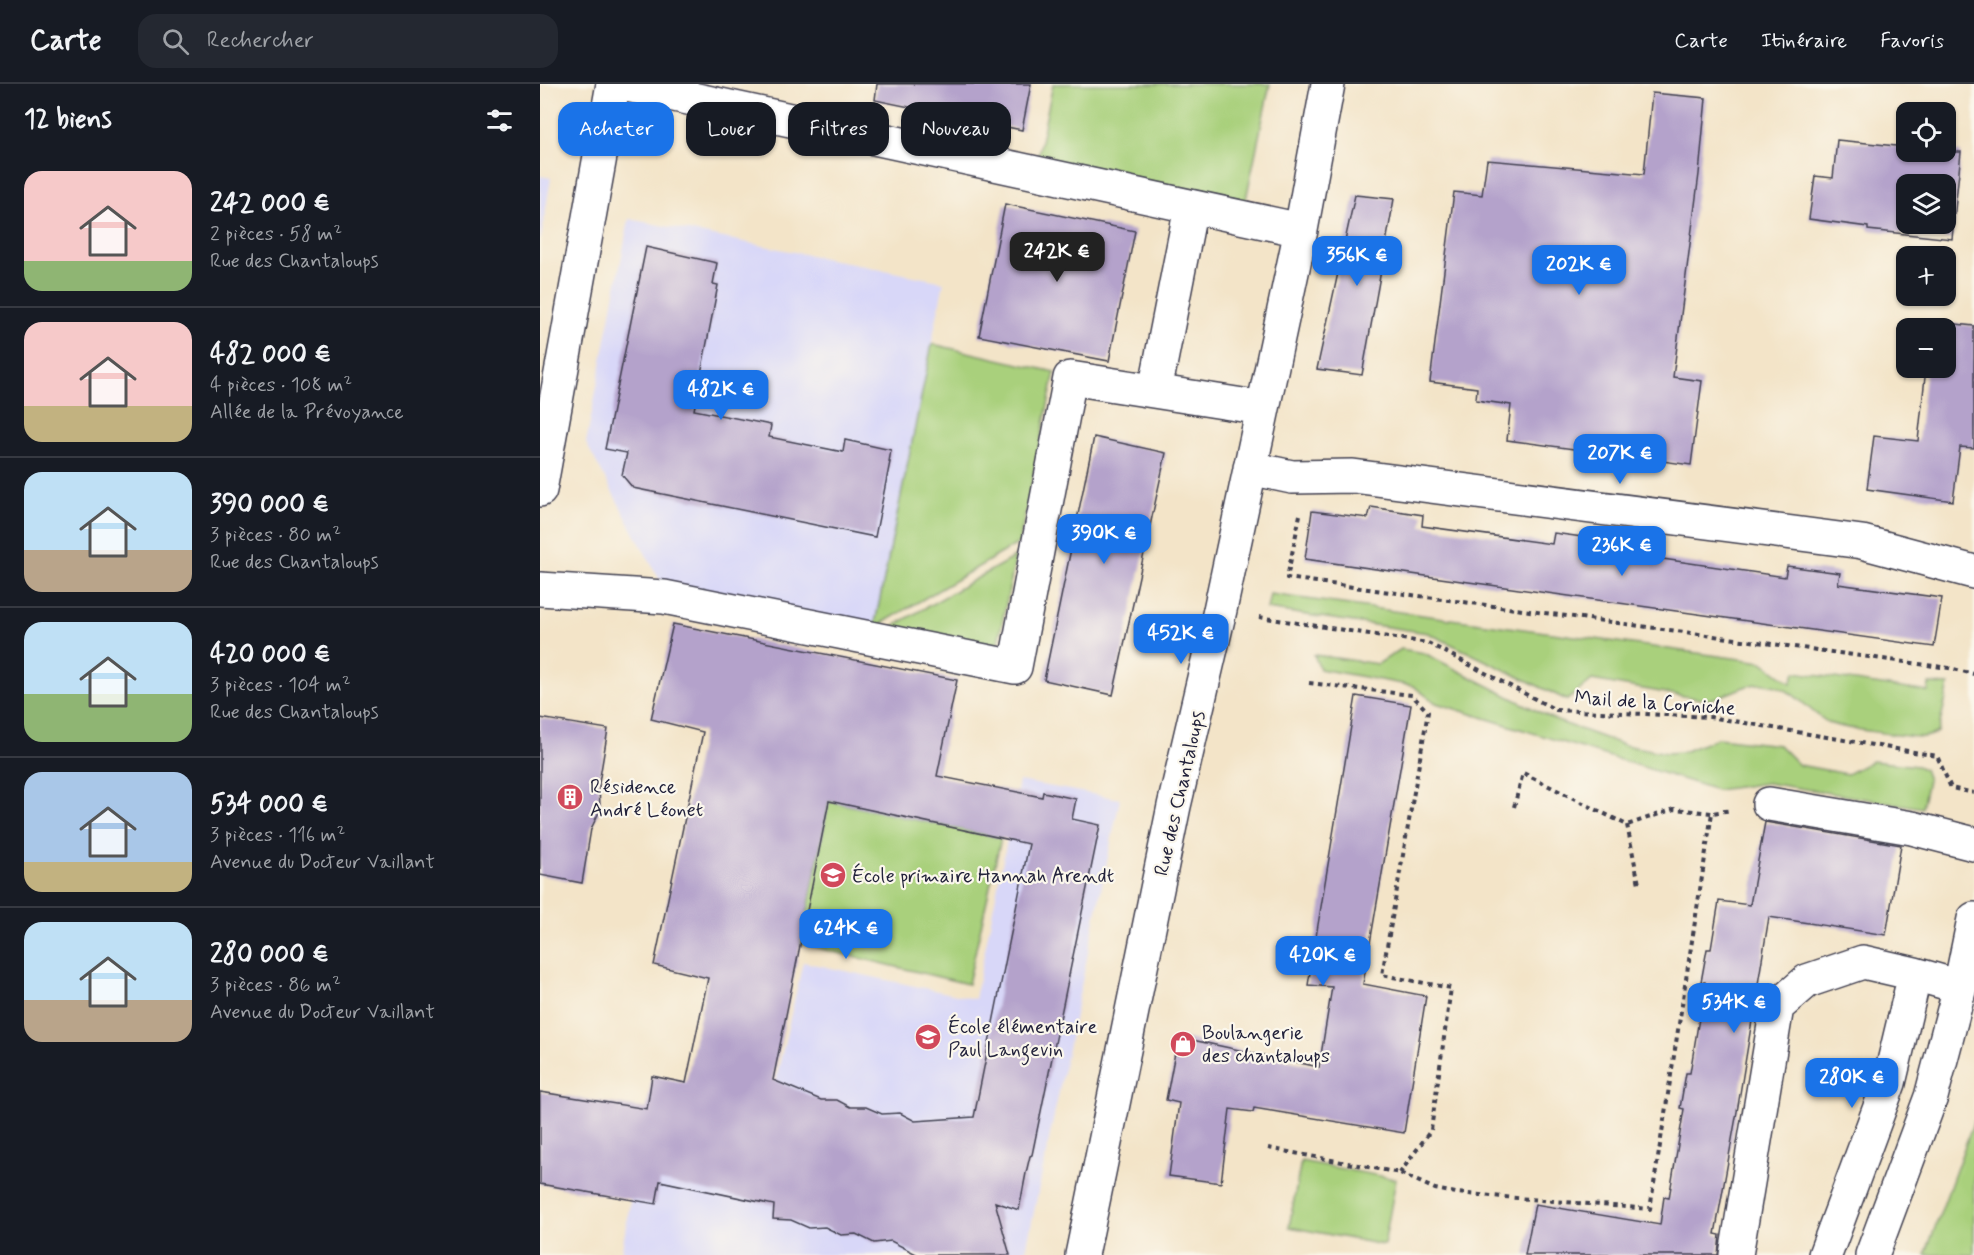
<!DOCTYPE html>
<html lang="fr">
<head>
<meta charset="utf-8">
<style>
	:root { --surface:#171b24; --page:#242831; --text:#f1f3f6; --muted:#9ea1a6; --line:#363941; --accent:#1a73e8 }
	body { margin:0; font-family:Mynerve,sans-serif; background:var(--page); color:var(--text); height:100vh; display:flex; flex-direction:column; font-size:22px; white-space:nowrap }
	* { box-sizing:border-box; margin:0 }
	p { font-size:20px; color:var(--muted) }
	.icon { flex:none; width:33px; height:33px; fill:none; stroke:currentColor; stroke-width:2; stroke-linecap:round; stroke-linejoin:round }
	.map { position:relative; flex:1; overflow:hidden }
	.side { display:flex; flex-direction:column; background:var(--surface); width:540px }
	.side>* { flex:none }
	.guide { position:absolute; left:18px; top:18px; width:570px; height:54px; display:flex; gap:12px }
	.tools { position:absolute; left:1356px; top:18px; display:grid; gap:12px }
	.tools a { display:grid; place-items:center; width:60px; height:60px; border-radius:12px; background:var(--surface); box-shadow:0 2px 4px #0004; font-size:30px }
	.price { position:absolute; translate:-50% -51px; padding:0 14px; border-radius:12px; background:var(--accent); color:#fff; font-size:20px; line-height:39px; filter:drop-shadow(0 2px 3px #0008) }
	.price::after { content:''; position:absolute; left:50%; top:36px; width:18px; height:14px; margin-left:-9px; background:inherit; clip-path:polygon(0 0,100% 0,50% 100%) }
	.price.active { background:#222; color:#fff }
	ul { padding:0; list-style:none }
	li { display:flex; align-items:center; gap:18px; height:150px; padding:0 24px }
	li+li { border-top:2px solid var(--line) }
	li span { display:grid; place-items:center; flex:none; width:168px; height:120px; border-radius:18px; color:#555 }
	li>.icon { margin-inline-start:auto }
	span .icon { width:72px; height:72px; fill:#fffc; stroke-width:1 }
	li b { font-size:26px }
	h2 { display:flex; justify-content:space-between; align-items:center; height:72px; padding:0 24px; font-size:26px }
	.tag { padding:0 21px; border-radius:18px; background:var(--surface); box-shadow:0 2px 4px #0004; font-size:21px; line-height:54px }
	.tag.active { background:var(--accent); color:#fff }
	header { display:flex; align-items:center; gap:36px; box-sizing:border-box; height:84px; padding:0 30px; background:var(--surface); border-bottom:2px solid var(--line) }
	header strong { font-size:28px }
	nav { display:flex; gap:33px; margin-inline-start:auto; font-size:21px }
	.search { width:420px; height:54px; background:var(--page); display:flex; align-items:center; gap:15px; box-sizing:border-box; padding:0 21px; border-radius:18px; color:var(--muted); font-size:22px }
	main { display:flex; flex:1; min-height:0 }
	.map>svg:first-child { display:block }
	.built { fill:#d8d7f8 }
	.green { fill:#a9d07b; stroke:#66795b; stroke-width:1.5 }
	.building { fill:#b4a2cb; fill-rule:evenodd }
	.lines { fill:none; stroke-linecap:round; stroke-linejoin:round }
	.minor-casing { stroke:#413f50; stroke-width:36 }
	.path { stroke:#413f50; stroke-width:4; stroke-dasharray:4.5 4.5; stroke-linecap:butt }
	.minor { stroke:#fff; stroke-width:33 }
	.labels { text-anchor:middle; stroke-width:4.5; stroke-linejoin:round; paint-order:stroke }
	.street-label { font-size:20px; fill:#22223b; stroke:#fbf7ec }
	.poi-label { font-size:20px; fill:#22223b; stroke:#fbf7ec; text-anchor:start }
</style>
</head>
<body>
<header>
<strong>Carte</strong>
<div class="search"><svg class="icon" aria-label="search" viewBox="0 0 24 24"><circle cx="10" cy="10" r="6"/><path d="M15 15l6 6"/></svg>Rechercher</div>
<nav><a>Carte</a><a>Itinéraire</a><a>Favoris</a></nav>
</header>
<main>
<section class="side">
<h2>12 biens<svg class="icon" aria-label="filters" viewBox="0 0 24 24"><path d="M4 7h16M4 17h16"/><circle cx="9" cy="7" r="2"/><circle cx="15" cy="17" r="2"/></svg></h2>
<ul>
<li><span style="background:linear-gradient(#f6c9c9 75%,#8fb573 0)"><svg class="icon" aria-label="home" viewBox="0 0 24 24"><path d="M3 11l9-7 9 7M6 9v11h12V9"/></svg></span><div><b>242 000 €</b><p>2 pièces · 58 m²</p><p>Rue des Chantaloups</p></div></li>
<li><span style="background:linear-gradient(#f6c9c9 70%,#c2b280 0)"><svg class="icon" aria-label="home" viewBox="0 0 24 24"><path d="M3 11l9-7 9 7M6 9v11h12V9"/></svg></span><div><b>482 000 €</b><p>4 pièces · 108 m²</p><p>Allée de la Prévoyance</p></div></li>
<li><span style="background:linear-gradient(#bfe0f5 65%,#b9a48a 0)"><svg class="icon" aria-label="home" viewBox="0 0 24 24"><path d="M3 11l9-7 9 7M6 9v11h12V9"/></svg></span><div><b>390 000 €</b><p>3 pièces · 80 m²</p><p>Rue des Chantaloups</p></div></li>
<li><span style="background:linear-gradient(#bfe0f5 60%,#8fb573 0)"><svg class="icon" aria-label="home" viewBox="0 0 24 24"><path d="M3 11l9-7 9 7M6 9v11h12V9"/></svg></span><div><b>420 000 €</b><p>3 pièces · 104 m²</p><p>Rue des Chantaloups</p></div></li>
<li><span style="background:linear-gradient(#a9c7e8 75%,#c2b280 0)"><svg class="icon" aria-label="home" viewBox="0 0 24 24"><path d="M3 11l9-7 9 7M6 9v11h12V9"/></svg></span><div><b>534 000 €</b><p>3 pièces · 116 m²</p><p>Avenue du Docteur Vaillant</p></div></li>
<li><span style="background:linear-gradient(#bfe0f5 65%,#b9a48a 0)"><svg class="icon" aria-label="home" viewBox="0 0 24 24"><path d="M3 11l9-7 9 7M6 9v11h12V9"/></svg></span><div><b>280 000 €</b><p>3 pièces · 86 m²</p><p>Avenue du Docteur Vaillant</p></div></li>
</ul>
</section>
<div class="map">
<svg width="1434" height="1171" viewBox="0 0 1434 1171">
	<rect width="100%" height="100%" fill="#fbf7ec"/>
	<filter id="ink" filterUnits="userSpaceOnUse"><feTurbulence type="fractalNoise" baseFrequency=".0167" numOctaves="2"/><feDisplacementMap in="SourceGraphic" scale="12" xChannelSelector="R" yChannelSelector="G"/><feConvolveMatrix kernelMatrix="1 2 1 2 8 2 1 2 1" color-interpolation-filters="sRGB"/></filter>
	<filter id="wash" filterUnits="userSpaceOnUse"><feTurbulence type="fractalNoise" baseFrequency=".008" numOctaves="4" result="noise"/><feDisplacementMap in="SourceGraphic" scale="24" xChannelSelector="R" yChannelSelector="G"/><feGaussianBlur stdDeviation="1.35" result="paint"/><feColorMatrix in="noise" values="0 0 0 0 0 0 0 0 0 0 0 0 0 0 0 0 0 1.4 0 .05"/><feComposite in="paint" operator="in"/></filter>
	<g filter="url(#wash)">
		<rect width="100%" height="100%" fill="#f3e4c8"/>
		<!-- built -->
		<path class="built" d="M0 92 11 94 0 160Z
			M89 135 404 198 334 544 123 502 46 359Z
			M479 697 580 715 485 1171H81L112 992 232 1013 263 878 435 915Z"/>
		<!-- green -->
		<path class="green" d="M513 0H730L705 120 497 76Z
			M392 260 515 288 479 459 334 544Z
			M476 472 456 568 348 545Z
			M730 510 1222 578 1251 599 1255 588 1388 608 1389 600 1409 601 1398 648C1393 651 1387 653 1381 653 1369 653 1298 644 1289 639 1269 628 1255 606 1232 601 1208 595 1189 613 1166 616L1052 596 1027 616 888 549 727 525Z
			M861 565 884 569 1017 637 1084 661 1127 669 1143 668 1178 654 1239 661 1259 681 1307 690 1332 677 1377 682 1384 685 1388 696 1382 724 1227 699 1177 706 896 619 873 602 780 585 774 571 838 580Z
			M289 717 461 754 428 900 261 860Z
			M1434 1037V1171H1385Z
			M761 1077 856 1095 844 1161 749 1143Z"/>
		<g id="blocks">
			<!-- building -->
			<path class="building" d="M337 0H491L482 46 335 16Z
				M1112 9 1166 14 1159 90 1133 293 1162 297 1151 381 967 356 971 321 936 316 937 304 890 298 914 108 942 111 947 76 1104 90Z
				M1297 56 1366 63V68H1421L1412 155 1328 146V143L1269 135 1275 92 1293 94ZM1366 100H1406V140H1366Z
				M815 111 854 115 822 291 777 285Z
				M465 120 595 147 569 277 439 252Z
				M106 163 177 179 173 200 178 201 154 326 231 341 229 353 303 368 305 356 351 366 349 378H350L335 453 93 404 82 391 87 369 65 365Z
				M1397 238 1434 242V364L1420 363 1413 417 1327 405 1334 352 1378 357 1386 284H1406V244H1396Z
				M554 353 626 369 573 611 504 596Z
				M831 423 883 431 882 442 1012 460 1014 449 1056 455 1055 465 1245 493 1247 482 1300 489 1298 500 1402 514 1394 563 765 475 772 427 828 434Z
				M133 540 417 596 397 692 502 713 503 708 536 715 532 735 560 741 492 1071 490 1072 486 1089 479 1126 455 1118 470 1171H378L351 1157 334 1159 316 1150 301 1151 285 1143 269 1144 251 1136 233 1135 234 1121 120 1097 116 1120 0 1100V1008L107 1025 112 992 146 999 168 894 114 881 163 648 111 635ZM289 717 489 760 434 1033 375 1037 360 1029 342 1030 326 1023H310L297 1016H281L233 996Z
				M816 612 871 621 823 900 886 912 864 1049 714 1024 713 1028 690 1025 681 1099 629 1092 639 1019 626 1016 638 953 779 983 792 903 768 901Z
				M0 634 68 645 59 699 60 726 51 745 42 799 0 791Z
				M1225 738 1361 761 1346 851 1229 833 1198 1022 1175 1150 1180 1151 1178 1171H985L995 1120 1120 1141 1124 1113 1129 1114 1144 1025 1140 1024 1146 989H1150L1165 898H1161L1167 865H1171L1179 817 1210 821Z"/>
		</g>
	</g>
	<g filter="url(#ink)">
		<use href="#blocks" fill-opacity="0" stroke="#413f50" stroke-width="1.5"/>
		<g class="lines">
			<defs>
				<path id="minor" d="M83 0 761 146
					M615 307 651 123
					M710 384 752 393 813 392 1322 458 1434 488
					M0 406 73 0
					M0 505 124 513 475 583 530 294 722 324
					M1229 720 1372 744 1434 760
					M542 1171 634 722 680 526 761 146 788 0
					M1196 1171 1237 923 1267 897 1323 878 1375 890 1420 903
					M1285 1171 1349 999 1375 890
					M1332 1171 1391 1013 1420 903 1434 835"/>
			</defs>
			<!-- minor casing -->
			<use href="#minor" class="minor-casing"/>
			<!-- path -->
			<path class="path" d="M760 431 747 494 1409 584 1434 590
				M719 533 888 559 1016 626 1170 633 1397 672 1411 704 1434 709
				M769 599 872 611 888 628 842 891 911 904 891 1046 860 1089
				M974 723 983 689 1087 741 1134 725 1172 729
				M1087 741 1099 800
				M728 1064 860 1089 895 1105 916 1109 1110 1125 1172 729 1192 726"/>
			<!-- minor -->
			<use href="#minor" class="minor"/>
		</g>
	</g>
	<!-- icons -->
	<defs>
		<symbol id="building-disc" viewBox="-11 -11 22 22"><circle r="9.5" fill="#d1495b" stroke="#fbf7ec"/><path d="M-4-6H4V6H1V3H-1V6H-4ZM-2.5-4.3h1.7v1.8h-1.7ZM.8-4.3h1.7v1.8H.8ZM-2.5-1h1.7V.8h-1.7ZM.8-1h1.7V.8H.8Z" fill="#fff"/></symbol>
		<symbol id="school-disc" viewBox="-11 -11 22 22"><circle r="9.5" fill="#d1495b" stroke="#fbf7ec"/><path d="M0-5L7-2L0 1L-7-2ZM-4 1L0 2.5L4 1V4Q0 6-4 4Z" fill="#fff"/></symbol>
		<symbol id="shop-disc" viewBox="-11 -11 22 22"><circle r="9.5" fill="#d1495b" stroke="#fbf7ec"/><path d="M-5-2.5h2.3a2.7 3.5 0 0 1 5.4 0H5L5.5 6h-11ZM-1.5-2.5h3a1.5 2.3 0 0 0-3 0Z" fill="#fff"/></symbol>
	</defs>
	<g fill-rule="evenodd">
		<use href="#building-disc" x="15" y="698" width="30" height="30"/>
		<use href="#school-disc" x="278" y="776" width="30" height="30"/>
		<use href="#school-disc" x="373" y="938" width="30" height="30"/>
		<use href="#shop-disc" x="628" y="945" width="30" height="30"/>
	</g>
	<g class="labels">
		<!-- street labels -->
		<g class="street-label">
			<text transform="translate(1115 618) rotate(4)" y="7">Mail de la Corniche</text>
			<text transform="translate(639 709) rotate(-77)" y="7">Rue des Chantaloups</text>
		</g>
		<!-- poi labels -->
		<g class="poi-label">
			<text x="50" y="709">Résidence<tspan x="50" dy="23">André Léonet</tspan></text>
			<text x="312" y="798">École primaire Hannah Arendt</text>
			<text x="408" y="949">École élémentaire<tspan x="408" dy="23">Paul Langevin</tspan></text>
			<text x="662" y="955">Boulangerie<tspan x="662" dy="23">des chantaloups</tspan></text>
		</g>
	</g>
</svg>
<div class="tools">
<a><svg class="icon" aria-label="locate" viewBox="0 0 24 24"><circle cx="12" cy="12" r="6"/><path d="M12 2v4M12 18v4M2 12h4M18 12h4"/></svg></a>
<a><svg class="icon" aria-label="layers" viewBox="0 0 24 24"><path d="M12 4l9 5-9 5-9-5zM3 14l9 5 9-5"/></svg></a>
<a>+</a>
<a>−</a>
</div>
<b class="price active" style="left:517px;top:199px">242K €</b>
<b class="price" style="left:817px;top:203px">356K €</b>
<b class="price" style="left:1039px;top:212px">202K €</b>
<b class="price" style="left:181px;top:337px">482K €</b>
<b class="price" style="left:1080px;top:401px">207K €</b>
<b class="price" style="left:564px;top:481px">390K €</b>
<b class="price" style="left:1082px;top:493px">236K €</b>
<b class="price" style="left:641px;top:581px">452K €</b>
<b class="price" style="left:306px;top:876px">624K €</b>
<b class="price" style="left:783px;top:903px">420K €</b>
<b class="price" style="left:1194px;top:950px">534K €</b>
<b class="price" style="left:1312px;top:1025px">280K €</b>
<div class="guide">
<a class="tag active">Acheter</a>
<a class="tag">Louer</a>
<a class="tag">Filtres</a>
<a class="tag">Nouveau</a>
</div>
</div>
</main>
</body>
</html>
